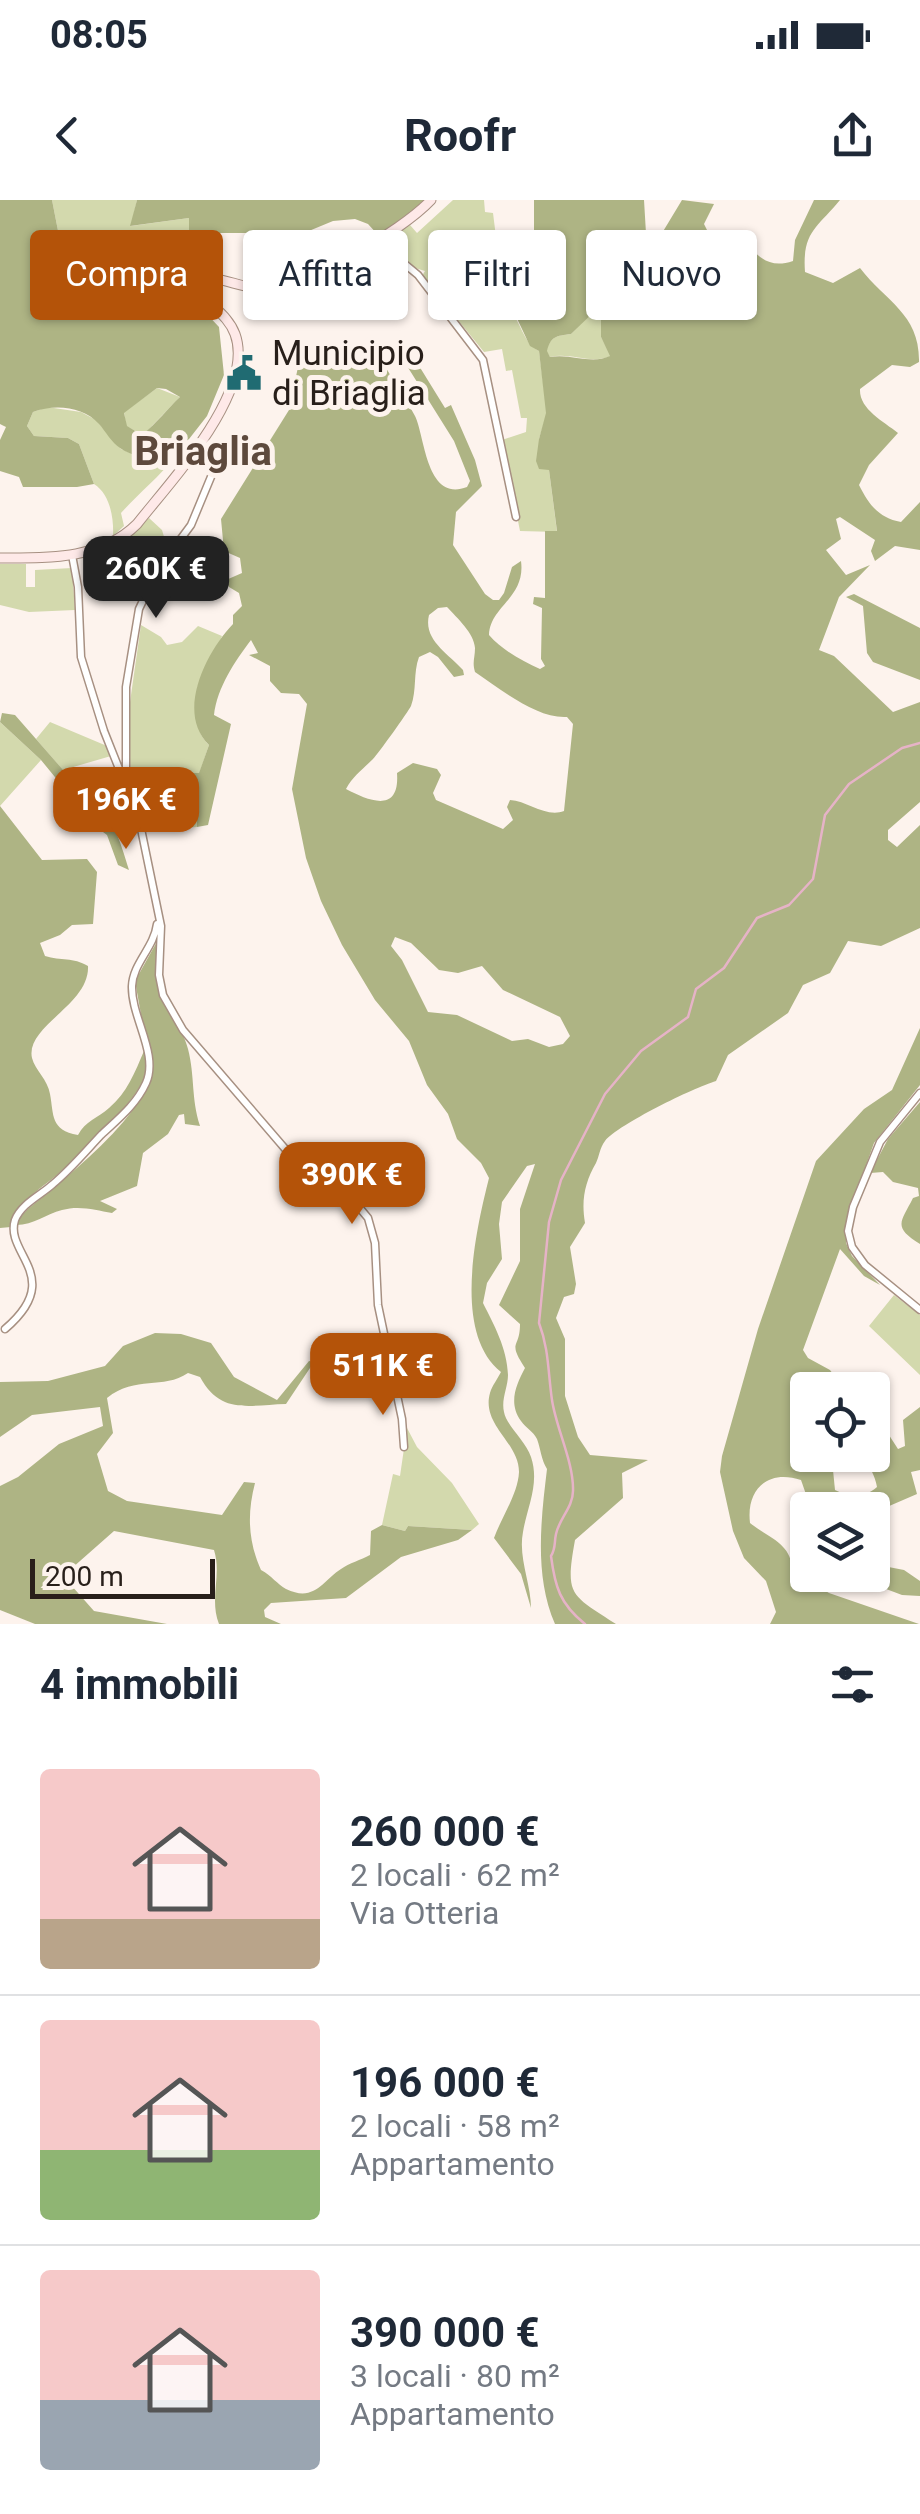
<!DOCTYPE html>
<html lang="it">
<head>
<meta charset="utf-8">
<style>
	:root { --surface:#fff; --page:#f2f2f3; --text:#1f2937; --muted:#747a83; --line:#e0e1e3; --accent:#b45309 }
	body { margin:0; font-family:Roboto,sans-serif; background:var(--page); color:var(--text); height:100vh; display:flex; flex-direction:column; font-size:38px; white-space:nowrap }
	* { box-sizing:border-box; margin:0 }
	p { font-size:32px; color:var(--muted) }
	.icon { flex:none; width:55px; height:55px; fill:none; stroke:currentColor; stroke-width:2; stroke-linecap:round; stroke-linejoin:round }
	.map { position:relative; height:1424px; overflow:hidden }
	.details { display:flex; flex-direction:column; background:var(--surface); flex:1 }
	.details>* { flex:none }
	.hud { position:absolute; left:30px; top:30px; width:860px; height:90px; display:flex; gap:20px }
	.buttons { position:absolute; left:790px; top:1172px; display:grid; gap:20px }
	.buttons a { display:grid; place-items:center; width:100px; height:100px; border-radius:10px; background:var(--surface); box-shadow:0 2px 8px #0004; font-size:50px }
	.scale { position:absolute; left:30px; bottom:25px; width:185px; box-sizing:border-box; padding-left:10px; border:5px solid #281f1a; border-top:0; font-size:28px; line-height:35px; white-space:nowrap; color:#281f1a; -webkit-text-stroke:8px #fdf3ed; paint-order:stroke }
	.price { position:absolute; translate:-50% -85px; padding:0 22px; border-radius:20px; background:var(--accent); color:#fff; font-size:32px; line-height:65px; filter:drop-shadow(0 2px 5px #0008) }
	.price::after { content:''; position:absolute; left:50%; top:60px; width:30px; height:22px; margin-left:-15px; background:inherit; clip-path:polygon(0 0,100% 0,50% 100%) }
	.price.current { background:#222; color:#fff }
	ul { padding:0; list-style:none }
	li { display:flex; align-items:center; gap:30px; height:250px; padding:0 40px }
	li+li { border-top:2px solid var(--line) }
	li span { display:grid; place-items:center; flex:none; width:280px; height:200px; border-radius:10px; color:#555 }
	li>.icon { margin-inline-start:auto }
	span .icon { width:120px; height:120px; fill:#fffc; stroke-width:1 }
	li b { font-size:42px }
	h2 { display:flex; justify-content:space-between; align-items:center; height:120px; padding:0 40px; font-size:42px }
	.tag { padding:0 35px; border-radius:10px; background:var(--surface); box-shadow:0 2px 8px #0004; font-size:35px; line-height:90px }
	.tag.current { background:var(--accent); color:#fff }
	.status { display:flex; justify-content:space-between; align-items:center; height:70px; padding:0 50px; background:var(--surface); direction:ltr }
	.status svg { height:28px; fill:currentColor }
	header { display:flex; justify-content:space-between; align-items:center; height:130px; padding:0 40px; background:var(--surface); font-size:45px; font-weight:700 }
	.map>svg:first-child { display:block }
	.green { fill:#d3d9ad }
	.forest { fill:#aeb484; fill-rule:evenodd }
	.lines { fill:none; stroke-linecap:round; stroke-linejoin:round }
	.stream { stroke:#e6b3c7; stroke-width:2.5 }
	.street-casing { stroke:#a79082; stroke-width:9 }
	.secondary-casing { stroke:#a79082; stroke-width:11 }
	.street { stroke:#fff; stroke-width:6 }
	.secondary { stroke:#fee9e8; stroke-width:9 }
	.labels { text-anchor:middle; stroke-width:10; stroke-linejoin:round; paint-order:stroke }
	.poi-label { font-size:35px; fill:#281f1a; stroke:#fdf3ed; text-anchor:start }
	.quarter-label { font-size:40px; font-weight:bold; fill:#5d493c; stroke:#fdf3ed }
</style>
</head>
<body>
<div class="status"><b>08:05</b><svg viewBox="0 0 49 12"><path d="M0 12V9h3v3zM5 12V6h3v6zM10 12V3h3v9zM15 12V0h3v12zM26 1h20v11H26zM47 4h2v5h-2z"/></svg></div>
<header><svg class="icon" aria-label="back" viewBox="0 0 24 24"><path d="M15 5l-7 7 7 7"/></svg>Roofr<svg class="icon" aria-label="share" viewBox="0 0 24 24"><path d="M12 15V3M7 8l5-5 5 5M5 13v7h14v-7"/></svg></header>
<div class="map">
<svg width="920" height="1424" viewBox="0 0 920 1424">
	<rect width="100%" height="100%" fill="#fdf3ed"/>
	<!-- green -->
	<path class="green" d="M52 0H137L131 26 189 18V38L177 51 166 57 152 53 134 33 61 46Z
		M453 0H484L485 12 493 13 496 37 493 51 517 67 500 103C522 114 519 140 539 151L547 213 539 239 549 270 557 332 520 331 502 240 526 232 527 218H521L512 170 506 171 502 149 484 152 422 76 425 71 415 68 386 40 410 25 417 33Z
		M598 106 601 110V137L611 156C591 165 571 152 550 157L546 151C551 136 556 136 571 134Z
		M157 188 180 197 143 235 126 226 124 212Z
		M47 207 81 212 96 220 121 249 140 257H175C158 278 139 293 121 313L124 326 113 336C114 318 110 294 94 284L79 244 68 238 34 236 27 226 33 212Z
		M149 318 162 330 167 347 146 376 122 345Z
		M0 364H26V387H35V408V370L72 368 75 410 29 412 0 405Z
		M141 425 161 437 167 445 182 442 198 426 222 436C209 474 189 478 198 522 200 533 201 537 209 545L199 574H190L189 606 197 612V627L146 631 131 583 128 516Z
		M0 522 41 560 0 606Z
		M50 522 107 546 111 556 63 570 36 539Z
		M894 1095 920 1115V1175L869 1126Z
		M407 1228 417 1247 452 1283 479 1324 472 1330 408 1326 405 1331 382 1325 393 1274 400 1276Z"/>
	<!-- forest -->
	<path class="forest" d="M0 0H52L61 46 134 33 152 53 166 57 177 51 189 38V18L130 26 137 0H427L379 36 368 24 355 19 333 21 304 33H214L188 66 187 93 219 127 224 175 207 216 175 257C157 260 136 259 120 248 112 243 106 232 99 224 83 206 54 204 33 212L27 226 34 236 68 238 79 244 94 284 77 287H23L19 277 0 271V240L6 227 0 224ZM157 188 166 189 180 197C168 208 157 223 142 235L127 226 124 213Z
		M534 0H644L647 50 650 53 682 0 714 4 704 24 708 32C714 32 720 31 726 32 753 39 757 73 793 61L795 40 814 0H840C817 28 802 32 805 72L833 83 860 68C886 102 920 114 919 162L910 167 892 165 860 189C859 209 883 221 898 233L869 265 859 285C869 305 879 318 901 322L920 302V350L895 346 875 361 871 351 875 340 840 317 836 319 841 339 826 350 846 375 870 365 839 397 819 450 834 456 893 512 920 502V602L888 630V640L897 647 920 625V728L881 746 848 741 830 773 803 785 788 813 728 855 716 881C693 888 619 924 605 941 600 947 599 957 596 963 585 982 581 1000 585 1023L570 1047 576 1084 574 1094 564 1097 556 1118 565 1139V1196L578 1237 590 1255 648 1260 622 1273 623 1298 575 1340C565 1396 570 1394 616 1424H555C534 1376 541 1319 547 1269 541 1259 541 1250 537 1239 533 1231 526 1228 521 1221 508 1203 516 1185 525 1168 507 1140 520 1150 520 1124L499 1105 520 1061V1009L535 964 527 966 502 1002 499 1024 502 1059 487 1083 483 1103C494 1125 507 1148 508 1175 508 1187 501 1199 504 1212 506 1225 526 1241 531 1257 540 1284 527 1307 523 1332 518 1358 531 1383 531 1408L521 1374 494 1338C502 1316 518 1294 519 1272 519 1242 481 1225 490 1193 492 1186 498 1178 501 1172 452 1133 476 1030 489 978L481 963 457 939 448 914 427 885 409 841 375 800 342 745 321 701 306 658 292 589 307 504 299 494 281 493 270 481V466L249 455 258 453 251 440C235 461 217 488 214 515L231 524 208 625 197 627V612L189 606 190 573H199L209 545C175 512 207 451 233 424V415L242 406 239 393 229 387 226 380 242 373 240 358 224 351 221 319 289 210 298 167 321 155 342 161 379 155C390 177 404 195 415 216 425 236 426 303 467 287L470 281 454 241 397 150 399 145 408 148 445 208 451 205 475 260 482 286 456 312 453 345 485 394 493 400H499L504 393 512 367 521 361C526 398 490 406 489 435 502 450 522 461 540 469L545 466 541 459 542 408 533 404 534 397 545 398V331H557L549 270 539 269 536 261 539 239 546 213 539 151 530 146 513 110 530 75 542 72 534 40ZM599 107 601 110V137L610 156C591 165 571 153 550 157L547 151C551 136 556 136 571 134ZM447 407C457 418 474 433 475 448 475 458 472 462 475 472 500 489 537 519 567 517L573 524 564 611C546 618 528 601 510 600L507 607 513 620 503 629 436 600 433 593 441 575 437 569 413 563 397 573C400 614 369 601 346 589 353 576 362 570 373 559 378 554 408 512 411 506 417 490 413 473 419 457L430 452 438 457 454 477 464 475 463 470C448 453 423 440 429 415L438 408ZM395 737 411 743 439 770 458 773 482 766 503 790 560 817 570 836 563 844 549 847 528 839 512 841 457 815 428 812 402 760 391 746Z
		M854 394 920 428V480L873 462 867 453 863 406 846 397Z
		M2 513 15 515 85 595C112 610 120 641 129 670L118 665 107 635 95 626 41 560 0 522Z
		M0 606 42 660 87 659 97 672 93 724 72 725 60 735 40 743 45 756C61 761 73 757 88 766 90 805 25 826 32 858 35 870 48 880 50 894 54 915 50 930 78 935 85 921 98 918 109 908 127 893 135 872 144 851 145 858 147 868 145 875 139 900 78 957 57 975 39 990 16 1003 11 1027L0 1028Z
		M159 738C156 762 154 784 166 807 174 820 184 833 188 849 195 876 191 898 200 926L185 924 184 914 179 915 168 934 143 953 137 986 100 1001 117 1009 112 1013C96 1010 79 1005 62 1010 46 1014 34 1025 16 1025 24 1008 41 1000 54 988 84 962 148 909 151 870L135 781Z
		M920 828V885L874 943 846 1022V1043L852 1056 880 1085 864 1076 840 1049 803 1150 808 1158 830 1170 845 1190H808V1255H839L833 1270 835 1290C851 1298 863 1299 877 1287 875 1274 868 1268 867 1255H872L873 1240 887 1232 898 1249 905 1246 903 1220 920 1207V1270L911 1272 917 1294 873 1313 872 1310H824L820 1307 815 1310 816 1306 809 1303 801 1280C768 1269 746 1289 750 1323 768 1338 793 1343 792 1372L829 1393 919 1424H770L776 1412 766 1381 744 1358 733 1331 720 1272 722 1256 758 1129 816 961 864 909 892 890Z
		M920 902V1044C892 1027 901 1022 913 998L919 996 918 988 893 982 883 972 870 973 888 939Z
		M155 1133 181 1134 211 1143 234 1177 277 1200 309 1161 314 1162 286 1204C248 1205 221 1215 200 1177L188 1173C163 1190 136 1175 107 1198L113 1233 97 1254 108 1291 127 1301 222 1315 244 1282 255 1283C247 1314 248 1341 261 1370 272 1376 277 1384 286 1389 315 1403 323 1380 341 1369 349 1363 361 1360 370 1355L371 1331 382 1325 405 1331 408 1326 472 1330 458 1340 401 1357 346 1398 271 1403 264 1410 265 1417 281 1424H219C209 1399 222 1375 214 1350L114 1331 63 1376 94 1411 167 1424H35L0 1410V1286L18 1277 59 1244 103 1226 100 1207 32 1215 0 1237V1182L48 1181 105 1166 123 1146Z
		M873 1364 904 1370 920 1381V1396L902 1395 849 1375H872Z"/>
	<g class="lines">
		<!-- stream -->
		<path class="stream" d="M585 1424C560 1404 555 1387 551 1356 556 1348 554 1343 556 1334 559 1319 573 1307 573 1291 574 1263 556 1228 552 1200 548 1173 549 1149 539 1123L549 1022 561 980 605 894 641 851 688 817 696 789 724 768 757 718 789 705 813 679 825 615 849 584 902 548 920 543"/>
		<defs>
			<path id="street" d="M377 41 418 75 483 160 516 317
				M72 355 78 387 81 457 104 531 139 619 161 726 159 775 163 795 183 830 287 951 306 970 358 1006 368 1018 375 1043 378 1105 402 1219 404 1247
				M126 575V487L139 409 157 371 191 325 213 272 202 240
				M920 893 880 942 853 1007 848 1031 852 1047 865 1065 920 1110
				M5 1129C66 1077 4 1054 15 1020 21 1004 41 995 53 984 71 969 85 952 101 935 118 919 136 905 146 883 159 854 131 817 132 786 133 763 154 748 157 724"/>
			<path id="secondary" d="M0 358C47 358 101 360 137 324 170 282 256 191 235 134 228 115 211 107 200 92L201 80C218 74 241 89 261 88 306 86 400 33 431 0"/>
		</defs>
		<!-- street casing -->
		<use href="#street" class="street-casing"/>
		<!-- secondary casing -->
		<use href="#secondary" class="secondary-casing"/>
		<!-- street -->
		<use href="#street" class="street"/>
		<!-- secondary -->
		<use href="#secondary" class="secondary"/>
	</g>
	<!-- icons -->
	<defs>
		<symbol id="civic-bare" viewBox="-9 -9 18 18"><path d="M-.6-6.5H3V-4.5H.6V-3L4-1V1h2V6H-6V1h2V-1L-.6-3ZM-1.2 2.5V6h2.4V2.5Z" fill="#206b72" stroke="#fdf3ed" stroke-width="2.5" paint-order="stroke"/></symbol>
	</defs>
	<g fill-rule="evenodd">
		<use href="#civic-bare" x="219" y="148" width="50" height="50"/>
	</g>
	<g class="labels">
		<!-- poi labels -->
		<g class="poi-label">
			<text x="272" y="165">Municipio<tspan x="272" dy="40">di Briaglia</tspan></text>
		</g>
		<!-- quarter labels -->
		<g class="quarter-label">
			<text x="203" y="265">Briaglia</text>
		</g>
	</g>
</svg>
<div class="buttons">
<a><svg class="icon" aria-label="locate" viewBox="0 0 24 24"><circle cx="12" cy="12" r="6"/><path d="M12 2v4M12 18v4M2 12h4M18 12h4"/></svg></a>
<a><svg class="icon" aria-label="layers" viewBox="0 0 24 24"><path d="M12 4l9 5-9 5-9-5zM3 14l9 5 9-5"/></svg></a>
</div>
<div class="scale">200 m</div>
<b class="price current" style="left:156px;top:421px">260K €</b>
<b class="price" style="left:126px;top:652px">196K €</b>
<b class="price" style="left:352px;top:1027px">390K €</b>
<b class="price" style="left:383px;top:1218px">511K €</b>
<div class="hud">
<a class="tag current">Compra</a>
<a class="tag">Affitta</a>
<a class="tag">Filtri</a>
<a class="tag">Nuovo</a>
</div>
</div>
<section class="details">
<h2>4 immobili<svg class="icon" aria-label="filters" viewBox="0 0 24 24"><path d="M4 7h16M4 17h16"/><circle cx="9" cy="7" r="2"/><circle cx="15" cy="17" r="2"/></svg></h2>
<ul>
<li><span style="background:linear-gradient(#f6c9c9 75%,#b9a48a 0)"><svg class="icon" aria-label="home" viewBox="0 0 24 24"><path d="M3 11l9-7 9 7M6 9v11h12V9"/></svg></span><div><b>260 000 €</b><p>2 locali · 62 m²</p><p>Via Otteria</p></div></li>
<li><span style="background:linear-gradient(#f6c9c9 65%,#8fb573 0)"><svg class="icon" aria-label="home" viewBox="0 0 24 24"><path d="M3 11l9-7 9 7M6 9v11h12V9"/></svg></span><div><b>196 000 €</b><p>2 locali · 58 m²</p><p>Appartamento</p></div></li>
<li><span style="background:linear-gradient(#f6c9c9 65%,#9aa5b1 0)"><svg class="icon" aria-label="home" viewBox="0 0 24 24"><path d="M3 11l9-7 9 7M6 9v11h12V9"/></svg></span><div><b>390 000 €</b><p>3 locali · 80 m²</p><p>Appartamento</p></div></li>
</ul>
</section>
</body>
</html>
